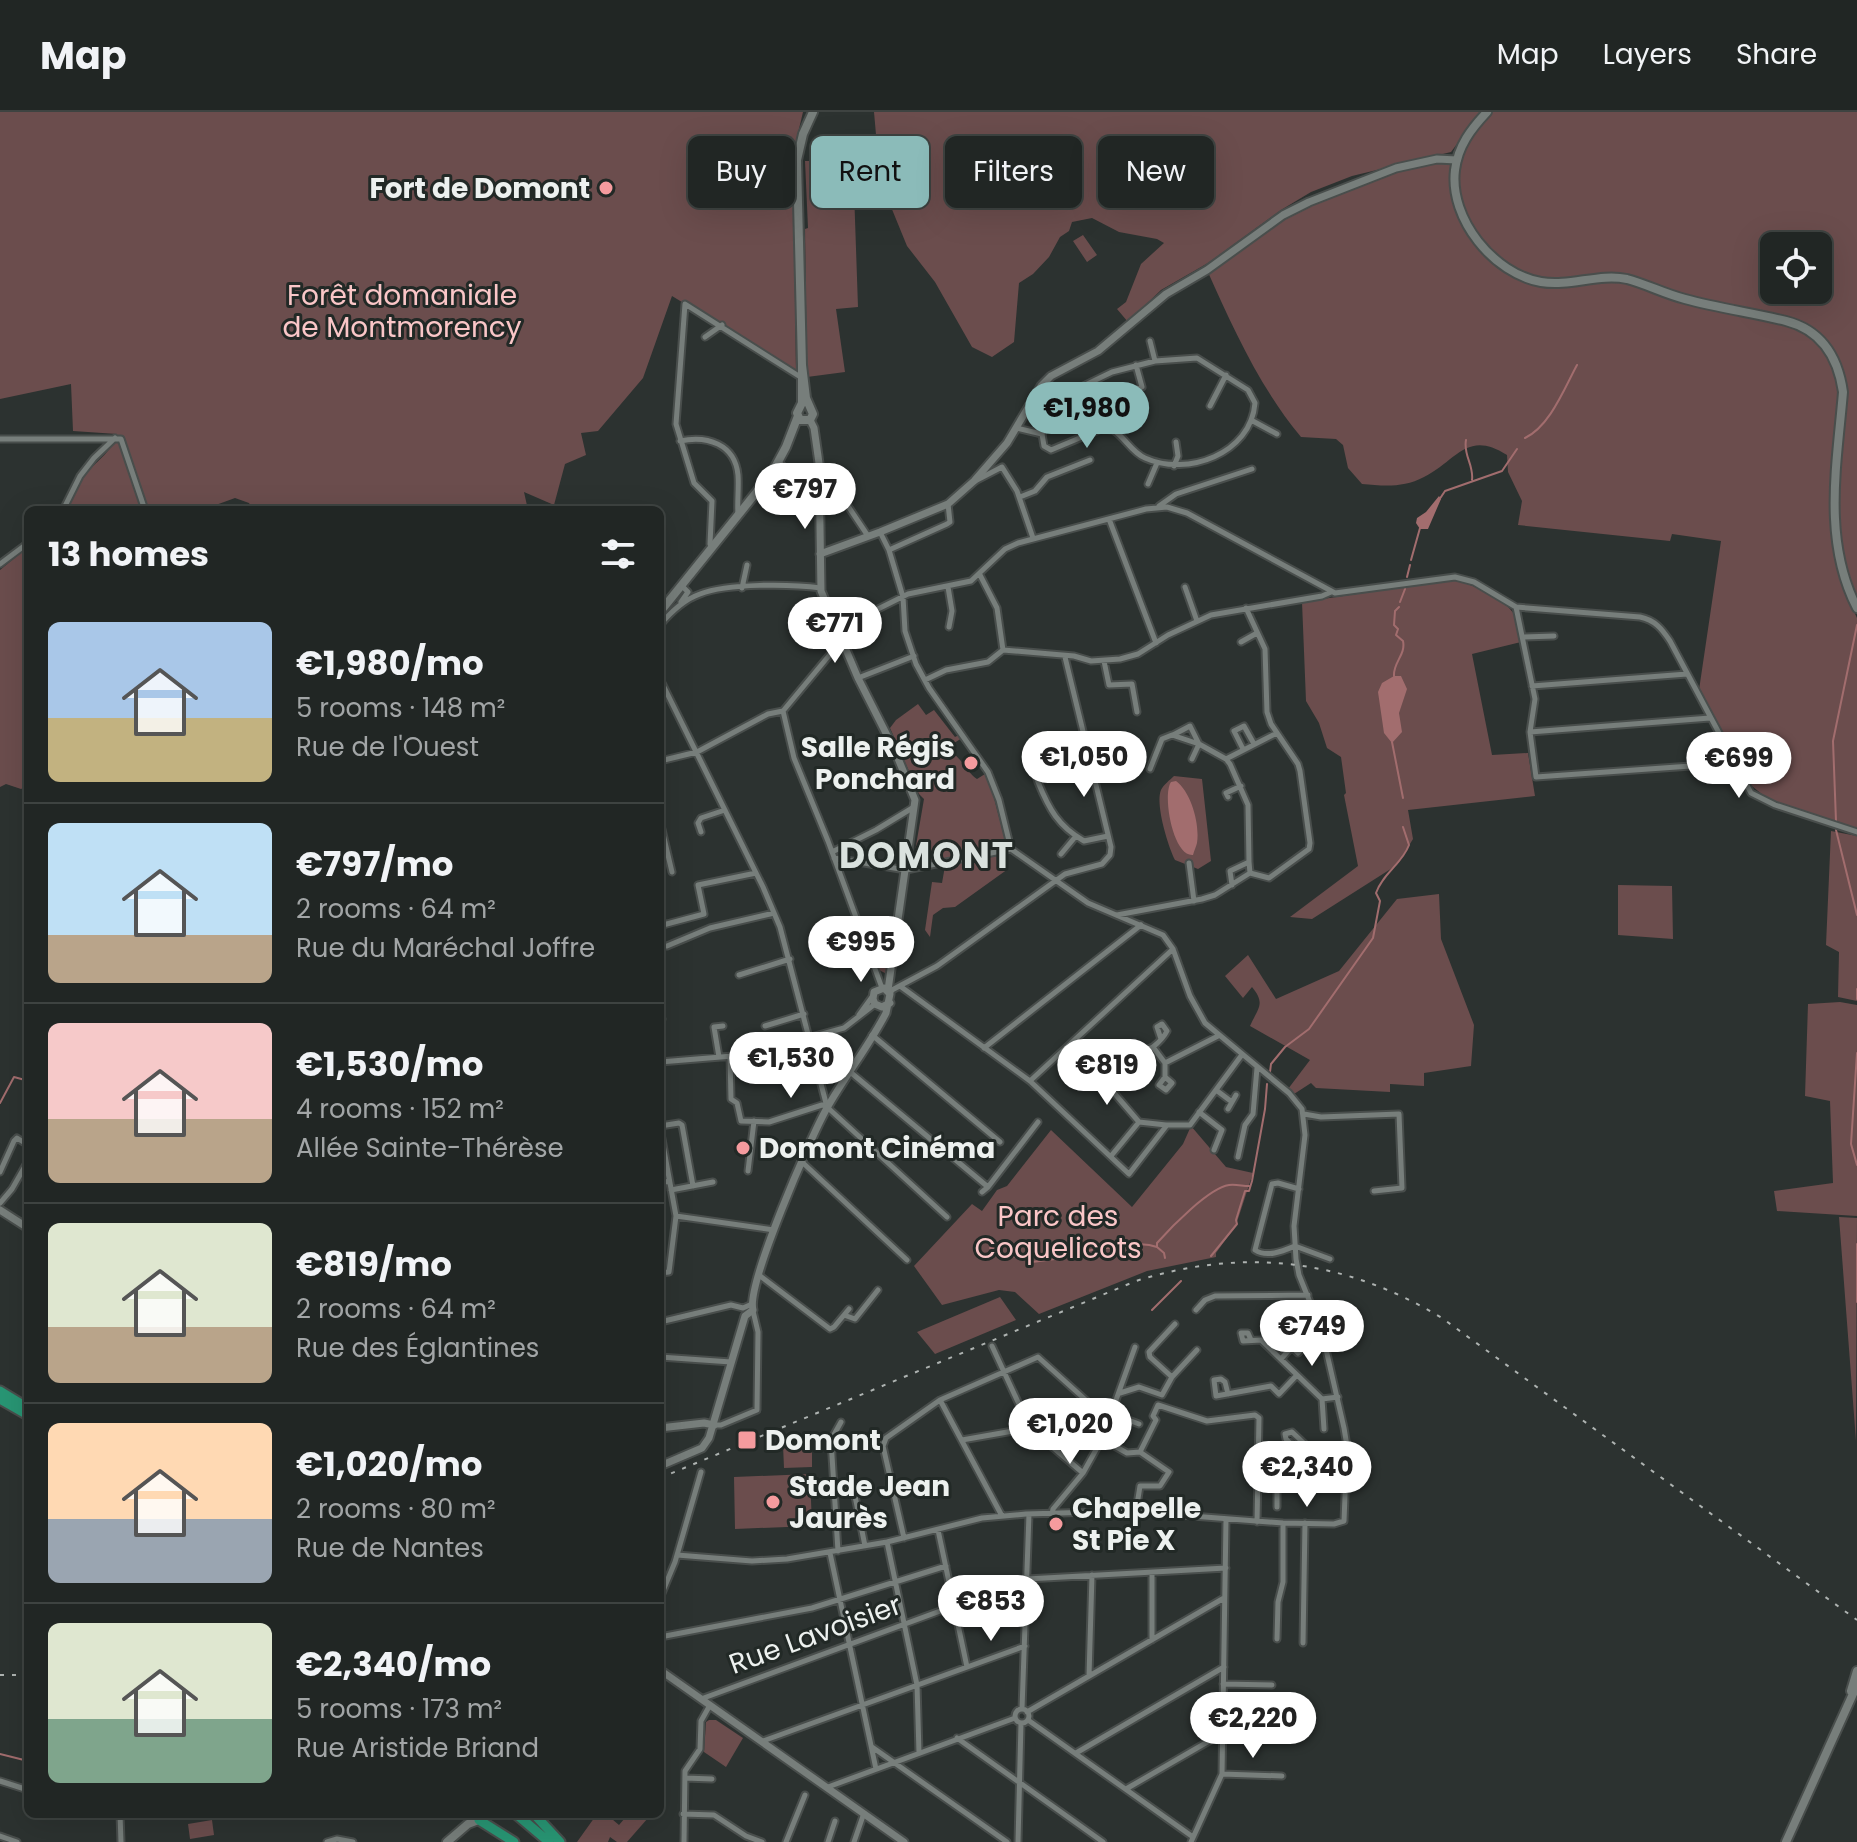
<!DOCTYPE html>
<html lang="en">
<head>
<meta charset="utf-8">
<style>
	:root { --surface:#212624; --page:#292e2c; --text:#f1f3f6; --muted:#a2a5a6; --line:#3e4341; --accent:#8bbbb9 }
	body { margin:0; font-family:Poppins,sans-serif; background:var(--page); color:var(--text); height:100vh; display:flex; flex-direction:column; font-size:30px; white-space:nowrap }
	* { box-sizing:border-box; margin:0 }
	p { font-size:26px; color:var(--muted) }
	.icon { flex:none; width:44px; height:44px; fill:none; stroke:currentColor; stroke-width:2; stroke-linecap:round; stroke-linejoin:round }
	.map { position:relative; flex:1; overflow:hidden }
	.drawer { position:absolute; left:24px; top:394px; width:640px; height:1312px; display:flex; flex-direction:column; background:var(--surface); border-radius:12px; box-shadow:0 8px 32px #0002,0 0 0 2px var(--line) }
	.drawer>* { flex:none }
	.top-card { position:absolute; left:688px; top:24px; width:760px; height:72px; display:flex; gap:16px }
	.buttons { position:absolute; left:1760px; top:120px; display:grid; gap:16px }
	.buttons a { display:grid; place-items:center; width:72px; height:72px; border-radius:12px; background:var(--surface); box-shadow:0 8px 32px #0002,0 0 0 2px var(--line); font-size:40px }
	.price { position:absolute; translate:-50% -68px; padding:0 18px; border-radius:28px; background:#fff; color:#222; font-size:26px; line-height:52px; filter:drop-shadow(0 2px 4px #0008) }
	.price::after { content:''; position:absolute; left:50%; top:48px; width:24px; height:18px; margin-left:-12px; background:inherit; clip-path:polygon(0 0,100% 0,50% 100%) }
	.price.active { background:var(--accent); color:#111 }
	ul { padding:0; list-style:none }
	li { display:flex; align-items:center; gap:24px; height:200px; padding:0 24px }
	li+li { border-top:2px solid var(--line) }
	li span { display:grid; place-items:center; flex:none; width:224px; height:160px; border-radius:12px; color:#555 }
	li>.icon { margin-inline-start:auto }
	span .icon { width:96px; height:96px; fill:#fffc; stroke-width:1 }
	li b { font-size:34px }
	h2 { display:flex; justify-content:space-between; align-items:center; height:96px; padding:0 24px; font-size:34px }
	.tag { padding:0 28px; border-radius:12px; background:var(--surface); box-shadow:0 8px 32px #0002,0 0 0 2px var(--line); font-size:28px; line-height:72px }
	.tag.active { background:var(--accent); color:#111 }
	header { display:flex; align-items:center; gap:48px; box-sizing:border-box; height:112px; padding:0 40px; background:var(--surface); border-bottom:2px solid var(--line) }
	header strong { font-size:38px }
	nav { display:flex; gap:44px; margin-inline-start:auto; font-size:28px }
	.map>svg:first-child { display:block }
	.green { fill:#6b4d4d; fill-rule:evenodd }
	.water { fill:#a26d6e }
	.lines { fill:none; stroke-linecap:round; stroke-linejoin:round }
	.stream { stroke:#a26d6e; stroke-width:2 }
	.minor-casing { stroke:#494e4c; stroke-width:9 }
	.tertiary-casing { stroke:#494e4c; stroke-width:11 }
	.secondary-casing { stroke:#494e4c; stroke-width:12 }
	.trunk-casing { stroke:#494e4c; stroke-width:13 }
	.minor { stroke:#777e7b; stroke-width:5 }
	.tertiary { stroke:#777e7b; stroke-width:7 }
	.secondary { stroke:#777e7b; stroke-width:8 }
	.trunk { stroke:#289674; stroke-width:9 }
	.rail { stroke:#aeb3b1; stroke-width:2; stroke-dasharray:4 8; stroke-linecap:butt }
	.poi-dot { fill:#f59b9e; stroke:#222926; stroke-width:3 }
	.labels { text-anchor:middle; stroke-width:6; stroke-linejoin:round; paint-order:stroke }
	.poi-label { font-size:28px; font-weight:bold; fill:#edf1ef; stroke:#222926; text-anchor:start }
	.park-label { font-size:28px; fill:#fac6c7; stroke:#222926 }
	.street-label { font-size:28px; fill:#edf1ef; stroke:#222926 }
	.district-label { font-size:36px; font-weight:bold; letter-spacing:2px; fill:#dae2de; stroke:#222926 }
</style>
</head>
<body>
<header>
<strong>Map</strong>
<nav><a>Map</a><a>Layers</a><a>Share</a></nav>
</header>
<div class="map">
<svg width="1857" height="1730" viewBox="0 0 1857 1730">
	<rect width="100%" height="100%" fill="#2c3230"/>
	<!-- green -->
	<path class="green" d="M0 0H803L794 38 793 52 796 259 672 184 643 266 598 319 581 321 586 343 565 352 554 393 524 380 528 398H253L249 391 235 386 202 398H67C72 388 76 377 81 368 91 353 114 339 117 322L73 319 71 272 0 287Z
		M874 0H1481L1451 40 1352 64 1311 80 1281 98 1208 151 1161 178 1128 210 1117 197 1126 190 1141 152 1164 131 1157 127 1119 120 1092 106 1072 110 1069 119 1060 125 1049 145 1033 162 1019 171 1014 230 992 245 972 235 935 170 907 134 880 68Z
		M1492 0H1857V496L1839 445 1834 444 1844 478 1857 506V717L1768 687 1748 671 1699 578 1721 429 1672 422 1670 429 1518 413 1522 389 1508 360 1507 343C1467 317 1456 349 1424 365 1403 376 1384 374 1362 372L1348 356 1343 333 1336 327 1301 325C1260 276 1233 216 1207 158L1260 117 1357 70 1437 47 1449 51ZM1774 134H1818V178H1774Z
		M805 49H853L858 195 836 197 845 260 807 265 805 117 808 116Z
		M1083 123 1097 143 1087 150 1073 129Z
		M28 435V674L21 677 6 672 0 675V458Z
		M1453 468C1470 471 1507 487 1515 504 1519 511 1519 522 1521 530L1472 542 1492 643 1528 641 1535 684 1408 698 1413 727 1397 753 1312 807 1290 805 1358 754 1344 683 1346 681 1341 645 1327 636 1319 611 1306 589 1302 490Z
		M918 592 926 603 934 598 955 625 959 623 962 626 951 633 949 639C961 644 967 661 977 667L985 662 993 682 1006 732 1004 736 916 753 913 751 924 687 919 682 890 616 896 608Z
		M1174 664 1202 667 1211 749 1198 757 1175 748C1168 734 1155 692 1161 678 1163 673 1170 668 1174 664Z
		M1831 719 1857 724V889L1838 885 1839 840 1826 833Z
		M1002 743 1008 757 955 795 943 796 933 803 930 825 925 818 932 770 942 771 945 754Z
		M1618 773 1672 774 1673 827 1618 823Z
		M1439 782 1441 827 1474 913 1471 954 1424 961V974L1390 972V980L1316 976 1311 971 1294 982 1288 977 1310 948 1250 914C1258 896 1266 892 1252 875L1243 886 1225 864 1248 843 1276 887 1339 859 1397 787Z
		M880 819 893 821 888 858 885 861 879 858 866 824Z
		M1840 890 1857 893V1104L1777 1099 1774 1079 1833 1071 1830 989 1805 984 1808 892Z
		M1191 1014 1226 1055 1253 1061 1236 1113 1216 1141V1145L1147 1159 1039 1202 1015 1180 999 1178 942 1193 914 1154 972 1092 982 1099 997 1078 1007 1074 1051 1018 1132 1095 1183 1032Z
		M1839 1105 1857 1106 1856 1329Z
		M1000 1185 1016 1208 935 1242 917 1220Z
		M812 1332V1355L784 1356 783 1333Z
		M810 1362 812 1414 735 1417 734 1365Z
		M709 1608H716L743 1626 726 1655 704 1640 706 1610Z
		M597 1702H606L619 1713 625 1706 620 1702H642L648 1706 627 1730H617L610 1725 608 1730H577Z
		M212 1708 214 1723 190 1727 188 1712Z"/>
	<!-- water -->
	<path class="water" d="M1439 384 1441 387 1428 417H1420L1416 411 1417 406 1426 400Z
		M1394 564H1401L1407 577 1399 601 1402 620 1392 631 1384 621 1378 580 1382 571Z
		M1176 669C1191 680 1200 712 1197 731 1196 735 1194 739 1193 743 1173 745 1162 683 1171 670Z"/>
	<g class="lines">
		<!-- stream -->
		<path class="stream" d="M1525 326C1550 314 1564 277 1577 253
			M1466 328C1463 343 1474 353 1472 368
			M1439 388 1445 379 1502 359 1517 337
			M1411 448 1420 416
			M1407 465 1410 453
			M1400 490 1405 477
			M1394 564C1393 550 1406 543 1403 529L1396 523 1398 517 1394 513 1395 499 1399 495
			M1392 630 1403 686
			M1836 709 1833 629 1857 513
			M1836 718 1857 803
			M1857 877V887
			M1857 941 1851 1032 1857 1053
			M1270 960 1271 952 1285 935 1309 917 1373 826 1380 789 1376 781C1383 761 1402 752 1409 733L1403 715
			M0 991 14 965 25 968 28 965
			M1857 1132V1190
			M990 1136 1002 1140
			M1100 1136C1119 1137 1138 1128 1157 1135
			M1006 1142 1032 1150 1062 1146 1095 1137
			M1211 1144 1237 1112 1236 1108 1245 1079H1249L1252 1069 1265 997 1267 972
			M1165 1146 1164 1141 1157 1135V1131C1171 1115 1209 1076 1229 1073 1235 1072 1243 1074 1249 1074
			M1152 1198 1181 1169
			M0 1642 28 1649"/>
		<defs>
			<path id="minor" d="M705 225 722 213
				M1150 229 1155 249
				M1133 278 1142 275 1136 253
				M1210 294 1226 263
				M1251 308 1277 322
				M1016 316 1042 322 1044 334 1051 338 1101 317 1113 318C1125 325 1131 340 1145 346 1187 365 1251 342 1255 291L1248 278 1197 246 1155 249 1112 260 1075 278 1056 294 1042 322
				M0 327H121L145 398
				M680 329C707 323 735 332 738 363 739 376 737 390 738 402
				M1174 354 1178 344 1176 330
				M771 363 789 383 796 378 782 353 778 350
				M975 369 1002 355 1017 379 1033 426
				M1148 372 1157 351
				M820 383 840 382 868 424
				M1020 385 1035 379 1047 365 1090 348
				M1159 394 1176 382 1252 357
				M63 398 80 364 94 346 115 326
				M1109 407 1156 531
				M880 420 889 438 903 485 905 519 916 552 929 576 988 660 999 688 1011 737
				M712 435 710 432 712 389 694 371 676 312 685 192 802 266
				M889 438 947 412 950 410 948 392
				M0 452 28 431
				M980 463 997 496 1003 538
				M948 475 952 499 949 515
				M1185 475 1197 509
				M742 476 747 453
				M681 490 688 480 682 474
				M1516 495 1535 587 1530 620 1536 665 1733 651
				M660 513C671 500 683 488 700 482 728 471 791 472 821 476
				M838 517 908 482 971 469 1005 437 1018 431 1146 397 1167 395 1187 401 1335 481 1455 465 1474 470 1516 495 1640 505C1655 508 1662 517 1670 529L1751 681 1775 693 1857 720
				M1524 525 1554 524
				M1241 530 1257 521
				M1003 538 1074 544 1091 549 1120 547 1138 542 1168 523 1211 503 1322 484 1331 480
				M1104 549 1109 573 1132 572 1137 600
				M858 566 914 544
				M660 567 763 775 780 815 827 995 947 1105
				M925 568 946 558 988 550 1003 538
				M1532 574 1687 562
				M783 599 794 646 828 729 882 876
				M783 599 842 528
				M1530 620 1710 606
				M1173 623 1190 614 1199 632 1192 647
				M1243 637 1234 619 1244 614 1254 632
				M1088 643 1064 647 1054 640 1042 638 1034 645C1032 655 1035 661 1038 670 1049 697 1058 714 1084 729L1108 724
				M1226 647 1277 621
				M660 649 697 640 768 602 783 599
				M1150 657 1162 627 1172 623 1199 632 1226 647 1230 652 1248 693 1249 750
				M1228 685 1226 681 1241 674
				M660 709 672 760
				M701 720 698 711 701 706 725 698
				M832 740 876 718 914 695
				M1061 742 1076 724
				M834 746 906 758 1011 737
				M1189 751 1194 789
				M1232 773 1230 759 1249 750 1250 761
				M660 802 663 813 704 802 698 773 756 761
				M1117 803 1202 787 1215 783 1250 761 1269 766 1309 737 1310 731 1300 659 1298 652 1271 612 1267 600 1265 537 1246 496
				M667 834 710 816 774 801
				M739 863 790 847
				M900 874 1030 969 1129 1062 1167 1013H1190L1241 944
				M890 882 892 878 937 854 1065 762 1102 752 1110 743 1111 735 1065 545
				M859 903 872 885
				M660 907H662
				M765 914 804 902
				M872 923 1000 1030
				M1161 927 1157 915 1162 912 1167 919C1164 925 1158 931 1153 935L1165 951
				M984 936 1141 813
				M1141 940 1133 942 1130 932 1134 931 1141 940 1153 935
				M730 944 731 987 737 991 741 1009 769 1010 822 993 826 994
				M719 945 714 915 723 914
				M660 950 745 943 844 916 875 892
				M849 959 988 1075 982 1080
				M1096 960 1139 1010
				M1165 965 1172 971 1166 978 1159 973 1165 965V951L1218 924
				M1030 969 1173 837
				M1216 978 1232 990 1236 983
				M1228 997 1232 990
				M1199 1000 1222 1018 1214 1038
				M1304 1002 1321 1005 1399 1002 1402 1076 1374 1079
				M660 1014 679 1011 682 1013 693 1074
				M660 1016 676 1104 669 1160 660 1161
				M1111 1044 1139 1010 1166 1013
				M1238 1045 1245 1013 1253 1002 1257 956
				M802 1050 907 1148
				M748 1059 754 1009
				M0 1060 14 1029 17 1026 28 1033
				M660 1069 669 1070
				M988 1075 1038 1010
				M671 1078 713 1070
				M0 1091 12 1077 28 1049
				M676 1104 774 1118
				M1295 1134C1283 1139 1267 1146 1255 1138L1272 1072 1278 1071 1299 1077
				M1295 1134 1330 1147
				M759 1163 830 1217 834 1215 849 1197
				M1196 1198 1205 1188 1215 1184 1308 1183
				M844 1203 855 1207 878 1178
				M660 1210 731 1193 743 1196 752 1192
				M1251 1228 1248 1221H1241L1243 1229 1261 1228 1322 1287 1338 1285
				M992 1234 1030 1316 1083 1361
				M660 1245 731 1250
				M1281 1247 1298 1228 1305 1230V1234L1298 1241 1292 1235
				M1172 1265 1150 1245 1149 1240 1175 1212
				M1120 1281 1139 1275 1162 1283 1172 1265 1197 1238
				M1228 1282 1225 1270 1221 1267 1214 1268 1216 1284 1271 1274 1279 1282 1297 1263
				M1322 1287 1324 1317
				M940 1288 1002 1404
				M1112 1302 1139 1312
				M714 1313H721L757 1298 758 1220 753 1199
				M1102 1327 1127 1341 1140 1340
				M962 1328 1030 1316
				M1303 1331 1296 1337 1286 1327 1285 1322 1292 1320 1310 1337 1347 1334
				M1326 1336 1328 1356
				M1140 1340 1156 1308 1153 1304 1158 1293 1207 1309 1255 1303 1259 1306 1257 1410
				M834 1381 852 1380 855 1384 865 1434
				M1277 1395V1359L1296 1337
				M1136 1399 1140 1374H1160L1169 1360 1140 1340
				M1052 1402 1053 1397 1083 1361 1102 1327 1135 1235
				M938 1418 967 1555
				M904 1426 883 1334 886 1326 940 1288 1038 1245 1109 1309
				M887 1430 917 1573 919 1641
				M838 1439 831 1328 841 1310
				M830 1441 876 1657
				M677 1443 752 1449 787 1447 887 1430 982 1406 1026 1402 1128 1399 1283 1411 1334 1412 1344 1409 1347 1334 1344 1316 1322 1220 1299 1163 1296 1147 1294 1114 1305 1023 1302 997 1289 981 1205 911 1190 884 1173 837 1163 823 1088 791 1011 737
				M660 1486 675 1450 701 1360
				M660 1525 812 1496 946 1454
				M1277 1527 1278 1490 1283 1470V1411
				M1152 1528V1461
				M1303 1531 1305 1411
				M1089 1564 1092 1463
				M1223 1572 1272 1573
				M701 1587 1027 1467 1226 1456
				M1015 1604a7 7 0 1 1 14 0a7 7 0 1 1-14 0Z
				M1022 1597 1029 1402
				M1027 1600 1224 1486
				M1028 1608 1193 1725
				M957 1626 1103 1730
				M763 1629 1025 1534
				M872 1635 1007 1730
				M1076 1641 1224 1555
				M1222 1662 1282 1664
				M685 1666 712 1667
				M0 1669 28 1678
				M828 1675 1015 1606
				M1126 1677 1223 1621H1279
				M120 1702 121 1730
				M683 1702 714 1703 746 1724 762 1730
				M0 1724 17 1730
				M327 1730 337 1727 353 1730
				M684 1730 685 1659 700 1637 701 1609 710 1593
				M786 1730 805 1683
				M828 1730 835 1709
				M854 1730 864 1701
				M1018 1730 1021 1611
				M1191 1730 1222 1662 1226 1408"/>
			<path id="tertiary" d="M810 308 814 316 819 351 821 479 858 566 895 639 915 688 888 878
				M820 442 880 420 948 392 974 369 1007 331 1041 274 1051 264 1098 239 1166 182 1207 158 1283 103 1309 90 1396 56 1437 47 1457 48
				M0 1098 28 1116
				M660 1316 704 1311 714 1313
				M660 1354 702 1336 709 1326 745 1204 753 1198C746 1173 811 1024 827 996 845 964 869 934 886 901L890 882 884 876 874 880 873 887 875 892 882 895 890 891
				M660 1558 904 1730"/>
			<path id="secondary" d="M1487 0C1471 17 1458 34 1455 58 1449 107 1494 162 1541 170 1570 175 1599 161 1627 167 1646 172 1665 182 1685 187 1718 196 1753 201 1786 209 1821 218 1838 245 1843 280 1837 352 1822 428 1857 496
				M802 253V291L797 301 800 308H810L813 302 806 286 802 253 797 48 803 22 813 0
				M660 500 772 361 786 335 798 304
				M1851 1579 1857 1559
				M447 1730 468 1712 481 1707 485 1702
				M1786 1730 1857 1573"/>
			<path id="trunk" d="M0 1279 28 1296
				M0 1287 28 1303
				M516 1702 549 1730
				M534 1702 560 1730
				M479 1708 514 1730"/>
		</defs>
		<!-- minor casing -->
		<use href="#minor" class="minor-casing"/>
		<!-- tertiary casing -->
		<use href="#tertiary" class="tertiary-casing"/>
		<!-- secondary casing -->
		<use href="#secondary" class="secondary-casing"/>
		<!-- trunk casing -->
		<use href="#trunk" class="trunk-casing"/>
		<!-- minor -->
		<use href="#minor" class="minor"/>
		<!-- tertiary -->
		<use href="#tertiary" class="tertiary"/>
		<!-- secondary -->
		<use href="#secondary" class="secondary"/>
		<!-- trunk -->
		<use href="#trunk" class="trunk"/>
		<!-- rail -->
		<path class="rail" d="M660 1366 1136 1169C1244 1135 1345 1147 1442 1206L1857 1508
			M0 1563H28"/>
	</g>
	<!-- markers -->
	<g class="poi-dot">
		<circle cx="606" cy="76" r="8"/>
		<circle cx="971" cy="651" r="8"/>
		<circle cx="743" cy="1036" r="8"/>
		<rect x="737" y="1318" width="20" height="20" rx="4"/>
		<circle cx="773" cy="1390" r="8"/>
		<circle cx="1056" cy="1412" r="8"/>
	</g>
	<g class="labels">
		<!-- poi labels -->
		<g class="poi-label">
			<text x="590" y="86" text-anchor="end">Fort de Domont</text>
			<text x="955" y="645" text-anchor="end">Salle Régis<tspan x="955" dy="32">Ponchard</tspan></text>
			<text x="759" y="1046">Domont Cinéma</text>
			<text x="765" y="1338">Domont</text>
			<text x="789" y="1384">Stade Jean<tspan x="789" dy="32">Jaurès</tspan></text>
			<text x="1072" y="1406">Chapelle<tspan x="1072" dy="32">St Pie X</tspan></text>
		</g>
		<!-- park labels -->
		<g class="park-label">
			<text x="402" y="193">Forêt domaniale<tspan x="402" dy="32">de Montmorency</tspan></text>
			<text x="1058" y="1114">Parc des<tspan x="1058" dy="32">Coquelicots</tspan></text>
		</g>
		<!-- street labels -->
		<g class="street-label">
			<text transform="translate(815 1522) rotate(-20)" y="10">Rue Lavoisier</text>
		</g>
		<!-- district labels -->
		<g class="district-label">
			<text x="927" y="756">DOMONT</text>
		</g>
	</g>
</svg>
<div class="buttons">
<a><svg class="icon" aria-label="locate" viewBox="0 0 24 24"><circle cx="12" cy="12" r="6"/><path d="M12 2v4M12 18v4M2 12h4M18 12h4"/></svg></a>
</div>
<b class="price active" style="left:1087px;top:338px">€1,980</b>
<b class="price" style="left:805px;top:419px">€797</b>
<b class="price" style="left:835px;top:553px">€771</b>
<b class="price" style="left:1084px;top:687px">€1,050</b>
<b class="price" style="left:1739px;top:688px">€699</b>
<b class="price" style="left:861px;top:872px">€995</b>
<b class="price" style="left:791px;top:988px">€1,530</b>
<b class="price" style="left:1107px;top:995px">€819</b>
<b class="price" style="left:1312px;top:1256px">€749</b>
<b class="price" style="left:1070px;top:1354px">€1,020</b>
<b class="price" style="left:1307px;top:1397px">€2,340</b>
<b class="price" style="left:991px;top:1531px">€853</b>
<b class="price" style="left:1253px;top:1648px">€2,220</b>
<div class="top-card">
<a class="tag">Buy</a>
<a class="tag active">Rent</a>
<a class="tag">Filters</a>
<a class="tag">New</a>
</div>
<section class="drawer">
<h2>13 homes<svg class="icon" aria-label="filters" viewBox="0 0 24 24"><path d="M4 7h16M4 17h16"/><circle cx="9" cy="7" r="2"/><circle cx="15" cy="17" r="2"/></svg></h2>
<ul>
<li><span style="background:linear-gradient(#a9c7e8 60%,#c2b280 0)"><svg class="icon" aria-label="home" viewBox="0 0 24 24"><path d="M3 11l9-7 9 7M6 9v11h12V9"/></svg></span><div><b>€1,980/mo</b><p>5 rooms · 148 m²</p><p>Rue de l'Ouest</p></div></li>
<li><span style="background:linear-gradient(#bfe0f5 70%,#b9a48a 0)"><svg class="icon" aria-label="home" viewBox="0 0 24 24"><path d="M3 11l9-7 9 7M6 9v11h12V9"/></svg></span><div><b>€797/mo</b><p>2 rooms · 64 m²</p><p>Rue du Maréchal Joffre</p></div></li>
<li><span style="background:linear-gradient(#f6c9c9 60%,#b9a48a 0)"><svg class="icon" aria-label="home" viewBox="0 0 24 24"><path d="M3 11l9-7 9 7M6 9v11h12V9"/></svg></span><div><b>€1,530/mo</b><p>4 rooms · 152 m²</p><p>Allée Sainte-Thérèse</p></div></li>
<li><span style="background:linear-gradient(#dfe7d0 65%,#b9a48a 0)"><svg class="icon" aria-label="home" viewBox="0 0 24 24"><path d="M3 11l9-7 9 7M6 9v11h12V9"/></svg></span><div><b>€819/mo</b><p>2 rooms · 64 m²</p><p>Rue des Églantines</p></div></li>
<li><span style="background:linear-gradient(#ffd9b3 60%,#9aa5b1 0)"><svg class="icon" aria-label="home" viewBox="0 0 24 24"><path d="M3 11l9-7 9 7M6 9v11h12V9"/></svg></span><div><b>€1,020/mo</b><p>2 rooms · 80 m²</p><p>Rue de Nantes</p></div></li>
<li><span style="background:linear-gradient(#dfe7d0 60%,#7fa58c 0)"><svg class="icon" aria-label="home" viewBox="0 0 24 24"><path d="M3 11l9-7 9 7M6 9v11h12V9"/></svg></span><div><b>€2,340/mo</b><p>5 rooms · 173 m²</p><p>Rue Aristide Briand</p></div></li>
</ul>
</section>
</div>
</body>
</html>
